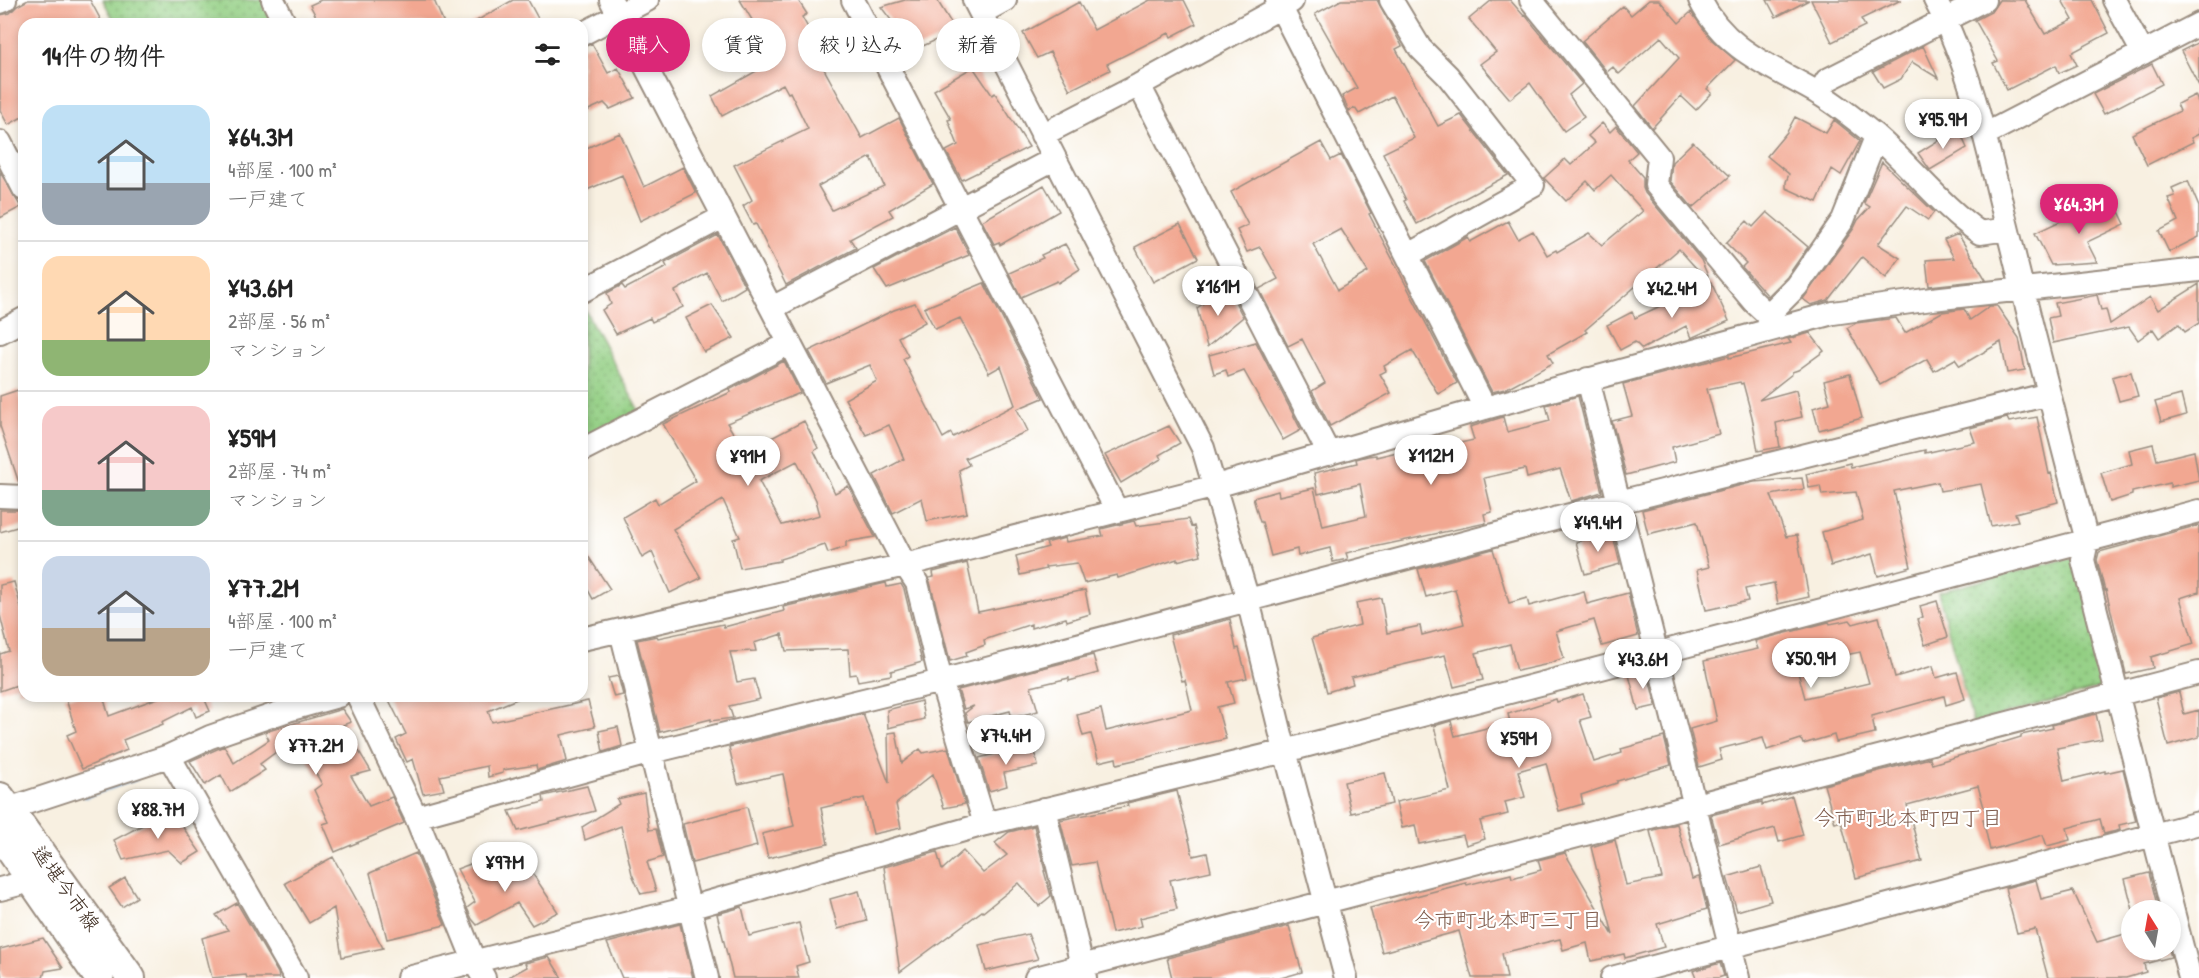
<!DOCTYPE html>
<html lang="ja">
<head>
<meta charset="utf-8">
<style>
	:root { --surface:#fff; --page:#f6f6f6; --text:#222; --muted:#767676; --line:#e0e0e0; --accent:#db2777 }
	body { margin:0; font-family:"Patrick Hand","Klee One",sans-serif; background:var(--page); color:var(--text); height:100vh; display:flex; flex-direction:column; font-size:22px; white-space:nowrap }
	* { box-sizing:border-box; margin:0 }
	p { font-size:20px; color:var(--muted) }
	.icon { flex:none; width:33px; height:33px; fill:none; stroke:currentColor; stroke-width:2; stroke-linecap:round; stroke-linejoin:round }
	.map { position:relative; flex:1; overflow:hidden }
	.details { position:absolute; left:18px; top:18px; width:570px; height:684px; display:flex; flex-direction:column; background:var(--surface); border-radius:18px; box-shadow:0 3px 9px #0003 }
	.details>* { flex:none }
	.guide { position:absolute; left:606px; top:18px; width:570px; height:54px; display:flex; gap:12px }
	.needle { width:39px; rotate:349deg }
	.controls { position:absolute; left:2121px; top:900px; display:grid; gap:12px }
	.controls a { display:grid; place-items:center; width:60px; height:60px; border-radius:50%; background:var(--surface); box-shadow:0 3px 9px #0003; font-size:30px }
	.price { position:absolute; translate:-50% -51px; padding:0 14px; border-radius:21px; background:#fff; color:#222; font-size:20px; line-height:39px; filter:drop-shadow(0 2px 3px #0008) }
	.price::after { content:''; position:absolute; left:50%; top:36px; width:18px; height:14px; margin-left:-9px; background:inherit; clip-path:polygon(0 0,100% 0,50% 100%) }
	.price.on { background:var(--accent); color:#fff }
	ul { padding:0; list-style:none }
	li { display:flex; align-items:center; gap:18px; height:150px; padding:0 24px }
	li+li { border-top:2px solid var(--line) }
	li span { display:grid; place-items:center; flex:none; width:168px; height:120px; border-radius:18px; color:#555 }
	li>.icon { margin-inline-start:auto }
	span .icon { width:72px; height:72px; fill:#fffc; stroke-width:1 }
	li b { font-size:26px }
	h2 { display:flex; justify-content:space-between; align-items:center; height:72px; padding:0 24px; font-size:26px }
	.chip { padding:0 21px; border-radius:27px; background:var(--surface); box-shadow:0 3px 9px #0003; font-size:21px; line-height:54px }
	.chip.on { background:var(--accent); color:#fff }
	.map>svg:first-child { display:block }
	.green { fill:url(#green-dots); stroke:#677c50; stroke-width:1.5 }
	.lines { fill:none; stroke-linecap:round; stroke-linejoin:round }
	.stream { stroke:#69a8dc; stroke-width:6 }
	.building { fill:#f2a791; fill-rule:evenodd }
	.minor-casing { stroke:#9a8d80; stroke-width:26 }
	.major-casing { stroke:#9a8d80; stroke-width:32 }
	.minor { stroke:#fff; stroke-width:22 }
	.major { stroke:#fff; stroke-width:28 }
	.labels { text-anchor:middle; stroke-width:4.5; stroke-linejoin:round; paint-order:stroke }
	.street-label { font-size:20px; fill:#3b2a1e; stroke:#fff }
	.neighbourhood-label { font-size:21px; fill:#7b5646; stroke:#fff }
</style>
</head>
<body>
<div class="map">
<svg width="2199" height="978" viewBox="0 0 2199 978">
	<defs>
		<pattern id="green-dots" width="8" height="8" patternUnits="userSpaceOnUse" patternTransform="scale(1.5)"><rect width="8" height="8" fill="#93cf83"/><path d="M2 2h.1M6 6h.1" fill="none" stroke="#79a86b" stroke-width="1.8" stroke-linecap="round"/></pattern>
	</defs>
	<rect width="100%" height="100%" fill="#fff"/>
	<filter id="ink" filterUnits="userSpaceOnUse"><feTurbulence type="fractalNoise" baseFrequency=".0167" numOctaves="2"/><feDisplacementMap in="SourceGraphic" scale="12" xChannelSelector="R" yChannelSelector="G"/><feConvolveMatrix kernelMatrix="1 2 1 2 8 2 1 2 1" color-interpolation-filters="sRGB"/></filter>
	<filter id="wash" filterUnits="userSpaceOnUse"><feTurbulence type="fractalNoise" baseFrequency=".008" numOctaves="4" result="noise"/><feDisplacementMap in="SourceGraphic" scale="24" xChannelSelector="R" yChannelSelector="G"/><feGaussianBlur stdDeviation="1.35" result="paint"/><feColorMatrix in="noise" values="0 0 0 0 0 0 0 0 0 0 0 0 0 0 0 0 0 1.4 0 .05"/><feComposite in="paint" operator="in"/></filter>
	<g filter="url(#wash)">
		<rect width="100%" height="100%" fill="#f8f0e1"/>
		<!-- green -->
		<path class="green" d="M103 0H265L276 22 272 24H116Z
			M582 304 639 411 582 440Z
			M2069 558 2077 563 2106 678 2101 688 1973 723 1938 592Z"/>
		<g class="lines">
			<!-- stream -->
			<path class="stream" d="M85 795 135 778"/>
		</g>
		<g id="blocks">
			<!-- building -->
			<path class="building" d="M28 0H90L103 24H24V116L8 125 0 110V15L10 13 17 6Z
				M321 0H434L444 24H320L310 5Z
				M513 0H528L541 24H471Z
				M740 0H798L807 14 802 17 816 42 850 24 863 48 824 69 862 138 899 118 933 184 889 210 893 216 850 239 856 248 786 285 756 224 753 225 743 206 752 200 734 165 808 129 790 92 788 93 783 84 722 116 712 96 769 64 761 46 766 43ZM871 157 884 186 832 210 818 186Z
				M905 0H937L956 31 914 50 881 7Z
				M1150 0H1184L1196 24 1171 37 1169 33 1107 64 1110 70 1070 90 1050 52 1037 58 1023 33 1079 2 1094 30Z
				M1341 0H1377L1402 46 1396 49 1438 126 1461 115 1508 175 1417 224 1404 201 1406 200 1383 153 1414 138 1396 102 1392 96 1359 114 1355 108 1349 111 1342 96 1357 88 1315 14Z
				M1492 0H1510L1524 16 1525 15 1582 84 1569 95 1584 117 1564 131 1530 83 1510 99 1480 64 1496 52 1469 19Z
				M1649 0H1659L1679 23 1691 12 1712 40 1735 60 1707 89 1712 93 1696 110 1681 96 1652 128 1635 106 1679 58 1661 37 1619 74 1613 67 1607 72 1582 41 1623 6 1631 15Z
				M1767 0H1809L1776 17Z
				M1811 0H1901L1861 19 1865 26 1832 42Z
				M1999 0H2025L2045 34 2073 20 2062 0H2092L2109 33 2071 53 2077 65 2059 73 2056 65 2007 90 1993 63 1998 61 1975 20 1991 12Z
				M2199 42V86L2181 51Z
				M592 44 608 73 618 68 635 98 610 109 604 103 582 113V47Z
				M1923 46 1938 78 1912 62 1901 79 1883 88 1873 72Z
				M2152 64 2162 84 2104 114 2093 94Z
				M973 67 992 95 995 93 1029 147 962 180 946 151 958 145 948 120 951 119 934 90Z
				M2195 95 2199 104V134L2191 138 2193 142 2147 165 2132 134 2180 111 2177 104Z
				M1795 117 1826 133 1834 120 1860 141 1841 175 1832 169 1817 202 1786 188V182L1789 174 1767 156 1787 132Z
				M1602 123 1610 132 1616 126 1637 152 1628 160 1643 177V188L1645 193 1701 260 1708 276 1705 278 1679 249 1585 330 1587 332 1548 354 1553 363 1505 389 1492 392 1425 261 1468 237 1470 242 1508 221 1518 239 1533 231 1547 255 1556 250 1557 252 1589 233 1602 245 1643 211 1611 175 1595 190 1587 181 1566 201 1544 178 1565 159 1571 165 1595 143 1588 136Z
				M1958 128 1967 148 1930 170 1918 153Z
				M620 133 644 187 683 167 696 193 640 221 622 175 582 192V150Z
				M1321 142 1331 160 1341 155 1371 213 1369 214 1457 383 1438 394 1412 350 1384 366 1386 371 1380 374 1391 393 1330 426 1312 391 1325 383 1302 339 1288 346 1259 289 1278 279 1260 247 1247 252 1237 230 1248 225 1231 192ZM1341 229 1368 272 1338 290 1313 244Z
				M1693 142 1730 176 1693 208 1670 181 1672 162Z
				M1882 162 1934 212 1928 220 1907 206 1878 244 1900 258 1886 278 1862 257 1828 300 1811 305 1803 299 1854 228 1858 220 1870 207 1864 203Z
				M0 172 21 207 0 218Z
				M2188 181 2199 207V237L2169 252 2159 231 2178 221 2168 198 2175 196 2172 188Z
				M1044 185 1059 211 1000 245 999 242 994 244 982 221Z
				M2113 199 2125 224 2087 242 2097 262 2051 265 2035 233 2073 215 2074 218Z
				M1767 212 1808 247 1787 277 1768 296 1742 267 1746 263 1726 243 1747 221 1753 227Z
				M1180 224 1198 258 1153 282 1135 247Z
				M955 227 969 255 887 289 874 269Z
				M1958 234 1986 280 1929 286 1926 260 1954 258 1944 240Z
				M718 235 745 287 722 301 707 273 675 291 683 307 652 322 650 318 616 334 602 310 611 304 607 293 622 285 625 289 667 267 665 263Z
				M1065 244 1080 269 1058 283 1057 281 1021 297 1009 273 1043 258 1041 255Z
				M1711 282 1729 321 1691 338 1686 326 1642 349 1635 342 1620 350 1607 325 1632 312 1635 318Z
				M984 283 1043 398 1017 409 1028 431 965 458 969 465 959 470 967 513 927 521 922 498 893 513 874 475 904 459 889 425 866 435 845 399 877 381 870 365 826 383 809 351 894 310 915 303 925 322 898 337 908 356 903 359 943 438 951 433 953 437 1015 405 1001 366 989 373 960 318 935 329 924 308Z
				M2199 284V323L2185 332 2179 324 2159 338 2153 329 2138 340 2129 327 2053 343 2048 318 2058 316 2055 303 2097 295 2101 310 2106 309 2110 324 2150 297 2158 310Z
				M1231 294 1243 317 1207 347 1197 308 1213 297Z
				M712 305 734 338 704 352 686 318Z
				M1990 306H1997L2019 338 2025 370 2007 373 2001 342 1960 366 1955 359 1934 371 1927 359 1880 385 1847 328 1856 323 1896 318 1905 333 1942 312 1964 309 1970 320Z
				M1810 333 1824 351 1798 370 1792 372V374L1759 400 1796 390 1802 417 1776 423 1780 447 1758 451 1752 417 1743 383 1741 384 1740 382 1707 389 1719 434 1672 447 1675 462 1626 475 1612 421 1632 416 1623 384 1729 356V358L1791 343 1788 339Z
				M1256 342 1301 430 1283 440 1244 371 1228 377 1226 370 1214 374 1209 355Z
				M784 361 800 393 727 423 743 449 758 441 760 444 804 421 818 448 814 451 835 493 848 486 875 537 846 542V547L828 553 825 545 780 559V561L740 568 733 539 740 537 723 500 673 529 701 578 670 593 652 552 642 558 623 517 655 498 658 504 696 481 663 424 731 392 729 390ZM797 461 816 500 820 515 782 525 759 481Z
				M2131 372 2138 396 2119 401 2112 377Z
				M1850 374 1862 418 1819 430 1813 408 1830 403 1824 381Z
				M18 390 24 409V483H19L0 426V396Z
				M2181 395 2186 415 2161 422 2155 402Z
				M1578 396 1602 492 1571 501 1560 469 1527 478 1525 469 1484 478 1492 512 1484 514 1486 523 1346 553 1348 559 1333 562 1330 548 1298 556 1297 549 1271 556 1262 522H1260L1253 498 1278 491 1279 496 1314 488 1323 526 1366 516 1360 484 1318 494 1314 473 1357 463 1356 459 1368 456 1376 455V457L1414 448 1415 453 1474 440 1470 427 1503 417 1507 432 1550 421 1546 405Z
				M2037 417 2049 474 2051 473 2058 502 2015 513 2018 521 1991 526 1981 484 1940 491 1938 482 1894 491 1911 567 1878 576 1872 554 1831 566 1822 532 1863 520 1856 492 1822 495 1820 486 1809 488 1806 474 1850 463 1851 467 1925 450V453L1975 442 1970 428 2007 418 2009 422Z
				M1169 426 1180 443 1159 455 1161 459 1121 483 1105 455Z
				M2153 444 2157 460 2194 451 2199 480 2170 487V483L2132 492V495L2110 502 2101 473 2132 464 2129 450Z
				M1802 478 1804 489 1771 495 1786 537 1797 535 1809 597 1778 604 1774 583 1745 589 1748 601 1706 610 1697 570 1709 567 1697 522 1648 534 1642 510 1754 482Z
				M0 510H24V525L0 532Z
				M1188 519 1191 527 1194 526 1201 555 1177 561V559L1118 578 1117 575 1084 583 1077 563 1045 567 1046 569 1020 575 1016 556 1048 547 1046 543 1065 538 1066 542 1103 536 1101 529 1134 521 1136 526Z
				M2199 525V592L2180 598 2194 644 2151 657 2153 668 2126 674 2106 590 2105 591 2097 560 2099 552Z
				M1612 532 1620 564 1585 574 1576 542Z
				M582 547 610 589 593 599 582 579Z
				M1493 549 1509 603 1527 598 1529 606 1584 591 1587 604 1628 593 1638 636 1602 646 1594 620 1556 631 1564 658 1544 665 1517 671 1510 644 1476 653 1483 680 1454 687 1445 655 1351 677 1353 684 1327 692 1312 638 1360 625 1356 603 1381 598 1387 633 1420 626 1422 635 1464 624 1455 589 1426 597 1418 569Z
				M967 563 978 612 1085 590 1090 614 1067 621 1066 618 1031 628V624L984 640 985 645 966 652 967 656 950 661 929 578 934 577 933 572Z
				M14 582 24 618V690L18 691 17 685 0 691V654L9 651 0 615V585Z
				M886 583 887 587 901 584 904 589 922 662 891 671V675L858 681 856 674 850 675 848 649 786 651 782 634 754 643 756 651 730 652 737 682 754 679 760 699 729 706 733 718 711 721V719L660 732 637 640 657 636 658 638 723 624 724 627 784 611 783 607Z
				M1937 601 1948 637 1925 645 1917 619 1923 617 1920 606Z
				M1879 617 1895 677 1933 666 1936 678 1957 672 1965 699 1946 705 1944 696 1872 716 1875 733 1836 742 1834 735 1803 744 1801 739 1767 750 1763 738 1719 749 1722 760 1699 767 1690 729 1717 721 1704 661 1758 649 1755 641 1829 622 1830 624 1850 620 1853 624ZM1860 652 1869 683 1805 698 1796 665 1840 654V656Z
				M1230 619 1236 649 1239 648 1247 678 1228 682 1234 703 1217 707 1226 739 1117 764 1116 758 1099 762 1091 734 1083 736 1077 715 1101 709 1106 731 1192 710 1185 680 1182 681 1170 635Z
				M1093 655 1098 673 1069 681V678L1031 687 1038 711 1012 718 1010 711 968 722 965 713 974 706 964 709 958 690Z
				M1647 670 1656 706 1638 710 1629 675Z
				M618 676 623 695 614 697 608 678Z
				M2179 692 2184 714 2199 710V737L2168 746 2156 698Z
				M1583 694 1591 717 1580 720 1594 762 1622 753 1621 749 1664 737 1671 765 1617 781V783L1581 795 1583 804 1559 811 1546 763 1518 771 1525 797 1505 802 1508 814 1480 821 1485 839 1466 845 1463 835 1419 844 1415 825 1402 828 1396 802 1450 790 1434 726 1451 721 1455 736 1510 722 1508 714 1556 699 1557 702Z
				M65 696H103L109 716 163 696H213L205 700 210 711 196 717 192 707 162 722 163 724 123 740 127 750 82 769 67 735 76 731Z
				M387 696H524L488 711 492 722 588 701 595 727 561 735 567 761 537 770 536 765 503 770V773L488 777 487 766 440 776 444 790 423 794 413 759 407 762 396 739 406 734Z
				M921 701 924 719 888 728 887 710Z
				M342 709 351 722 343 725 371 771 351 776 369 806 392 797 404 823 335 852 323 824 329 822 314 790 322 784 295 738 260 764 265 770 230 792 221 775 205 785 190 761 224 746 234 763 269 740 265 732Z
				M863 714 889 783 888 733 896 732 902 763 920 749 923 753 948 748 965 804 944 808 933 774 896 804 901 828 873 834 864 798 821 808 828 844 768 858 762 834 794 826 783 774 738 784 729 747Z
				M2096 714 2102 739 2057 748 2064 781 2105 771V773L2123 769 2136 821 2119 825 2120 830 2104 834 2100 819 2067 828 2070 840 2047 846 2043 835 1990 850 1983 819 1987 818 1978 786 1907 805 1922 861 1856 878 1841 821 1835 823 1824 785 1930 758 1932 764 2021 737V735L2053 728 2052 725Z
				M618 727 622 746 603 752 599 731Z
				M1034 748 1038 766 1004 773 1007 786 989 791 979 758 999 753 1000 756Z
				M1385 773 1392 804 1351 813 1344 782Z
				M587 786 595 811 518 831 509 811 544 802 543 796Z
				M1177 791 1193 856 1207 853 1211 871 1170 880 1177 909 1140 918 1142 926 1112 933 1095 862 1072 866 1060 820 1128 806 1127 803Z
				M644 793 649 830 656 829 663 857 647 862 656 891 641 894 632 874 621 826 585 840 582 827 619 804 617 799Z
				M1792 796 1803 835 1779 842 1775 828 1719 844 1711 815 1762 802V805Z
				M747 807 757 846 692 863 683 824Z
				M171 810 200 852 182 863 168 850 123 860 114 840Z
				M1677 824 1692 879 1699 877 1707 909 1657 924 1664 947 1625 958 1624 954 1591 961 1587 943 1563 950 1560 939 1502 953 1507 978H1472L1459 931 1382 952 1370 908 1466 883 1467 885 1511 874 1512 878 1541 870 1538 860 1565 853 1613 935 1591 847 1615 840 1626 885 1662 878 1650 831Z
				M1034 826 1045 871H1044L1051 896 1039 906 1019 883 983 912 982 911 900 972 884 867 937 852 942 870 963 851 983 873 1007 855 995 843 1009 832Z
				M416 853 445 925 387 939 370 873Z
				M333 857 383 948 342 957 334 908 309 923 285 883Z
				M481 860 489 874 500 868 503 875 525 862 558 912 532 925 517 903 477 925 472 919 467 908 475 902 457 869Z
				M1761 867 1771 901 1737 911 1727 877Z
				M2149 873 2158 909 2133 910 2125 879Z
				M125 878 137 897 122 907 109 888Z
				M2036 880 2041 899 2073 891 2097 942 2132 932V950H2169L2171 957 2144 964 2146 972 2126 978H2048L2035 929 2017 933 2005 888Z
				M859 891 867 921 838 929 830 899Z
				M237 903 278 973 279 978H247L246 975 212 978 202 938 228 930 216 915Z
				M742 907 749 936 799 923 809 962 796 966 799 978H733L717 914Z
				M680 924 693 978H622L607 943Z
				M1289 926 1302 972 1281 978H1172L1167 958Z
				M1028 934 1038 959 986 971 979 945Z
				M43 938 63 968 45 971 43 978H2L0 968V949Z
				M549 957 562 978H507L527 967 525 963Z
				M1720 963 1724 976 1718 978H1696L1693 971Z"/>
		</g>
	</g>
	<g filter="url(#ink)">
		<use href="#blocks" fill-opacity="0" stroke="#9a8d80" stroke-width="1.5"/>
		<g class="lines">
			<defs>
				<path id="minor" d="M273 0 285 24
					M611 0 905 565 917 583 941 681 985 824
					M853 0 1117 511
					M974 0 1203 448 1248 600 1285 751 1346 978
					M1277 0 1485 408
					M1391 0 1420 48 1448 76 1533 185 1408 255
					M1531 0 1659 157 1656 185 1753 301 1768 315 1770 329
					M1700 0C1725 50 1771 66 1816 92 1837 104 1857 121 1876 136 1912 167 1941 206 1980 233L2007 229
					M1935 0C1975 76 1991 164 2012 247 2036 345 2062 443 2087 541L2083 560 2190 978
					M2114 0 2143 53
					M0 2 5 0
					M981 13 1005 0
					M582 34 647 0
					M1139 85 1329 454
					M1819 94 1827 80 1984 0
					M1042 135 1139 85 1292 1
					M1984 135 2199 24
					M0 142 24 189
					M582 291 723 217
					M772 308 1054 159
					M1768 315 1797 286 1843 220 1876 137
					M0 332 24 319
					M1588 379 1738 978
					M582 450 790 343
					M0 496 24 497
					M621 631 707 978
					M582 639 905 565 1216 486 1485 408 1833 313 1932 299 2199 270
					M358 696 416 817 475 963 484 978
					M169 756 296 978
					M8 809 169 756 210 737 288 710 338 696
					M1044 809 1085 978
					M416 817 652 752 941 681 1619 502 2049 394
					M0 889 31 881
					M408 978 689 908 985 824 1285 751 2199 511
					M1036 978 2199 673
					M1612 978 2199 823"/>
				<path id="major" d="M0 797 131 978
					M0 835 99 978"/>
			</defs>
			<!-- minor casing -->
			<use href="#minor" class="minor-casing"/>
			<!-- major casing -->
			<use href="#major" class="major-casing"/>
			<!-- minor -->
			<use href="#minor" class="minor"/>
			<!-- major -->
			<use href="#major" class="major"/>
		</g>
	</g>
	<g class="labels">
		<!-- street labels -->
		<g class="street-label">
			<text transform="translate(66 888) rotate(54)" y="7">遙堪今市線</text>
		</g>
		<!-- neighbourhood labels -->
		<g class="neighbourhood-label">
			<text x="1908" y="825">今市町北本町四丁目</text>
			<text x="1508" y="927">今市町北本町三丁目</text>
		</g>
	</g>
</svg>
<div class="controls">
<a><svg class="needle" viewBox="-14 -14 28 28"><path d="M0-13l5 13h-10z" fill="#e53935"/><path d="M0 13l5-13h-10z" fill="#767676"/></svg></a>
</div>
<b class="price" style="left:1943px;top:150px">¥95.9M</b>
<b class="price on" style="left:2079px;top:235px">¥64.3M</b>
<b class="price" style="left:1218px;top:317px">¥161M</b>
<b class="price" style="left:1672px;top:319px">¥42.4M</b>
<b class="price" style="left:1431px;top:486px">¥112M</b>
<b class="price" style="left:748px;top:487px">¥91M</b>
<b class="price" style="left:1598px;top:553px">¥49.4M</b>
<b class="price" style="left:1811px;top:689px">¥50.9M</b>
<b class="price" style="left:1643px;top:690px">¥43.6M</b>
<b class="price" style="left:1006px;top:766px">¥74.4M</b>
<b class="price" style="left:1519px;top:769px">¥59M</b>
<b class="price" style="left:316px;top:776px">¥77.2M</b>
<b class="price" style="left:158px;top:840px">¥88.7M</b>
<b class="price" style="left:505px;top:893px">¥97M</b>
<div class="guide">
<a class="chip on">購入</a>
<a class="chip">賃貸</a>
<a class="chip">絞り込み</a>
<a class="chip">新着</a>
</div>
<section class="details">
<h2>14件の物件<svg class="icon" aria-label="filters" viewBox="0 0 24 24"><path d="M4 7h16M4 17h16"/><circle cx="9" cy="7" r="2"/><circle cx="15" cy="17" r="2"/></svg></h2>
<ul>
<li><span style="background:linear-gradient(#bfe0f5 65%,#9aa5b1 0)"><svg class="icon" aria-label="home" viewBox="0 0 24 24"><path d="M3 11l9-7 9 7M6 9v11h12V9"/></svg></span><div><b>¥64.3M</b><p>4部屋 · 100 m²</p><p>一戸建て</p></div></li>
<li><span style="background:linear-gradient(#ffd9b3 70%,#8fb573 0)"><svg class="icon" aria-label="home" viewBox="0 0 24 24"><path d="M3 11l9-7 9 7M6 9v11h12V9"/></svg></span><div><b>¥43.6M</b><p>2部屋 · 56 m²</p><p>マンション</p></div></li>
<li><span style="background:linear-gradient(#f6c9c9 70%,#7fa58c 0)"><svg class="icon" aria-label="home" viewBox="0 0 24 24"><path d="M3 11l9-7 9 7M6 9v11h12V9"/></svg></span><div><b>¥59M</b><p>2部屋 · 74 m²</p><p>マンション</p></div></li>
<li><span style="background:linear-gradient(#c9d6e8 60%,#b9a48a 0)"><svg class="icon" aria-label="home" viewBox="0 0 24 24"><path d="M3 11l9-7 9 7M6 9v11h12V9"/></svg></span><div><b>¥77.2M</b><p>4部屋 · 100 m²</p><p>一戸建て</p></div></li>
</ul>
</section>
</div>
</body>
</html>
